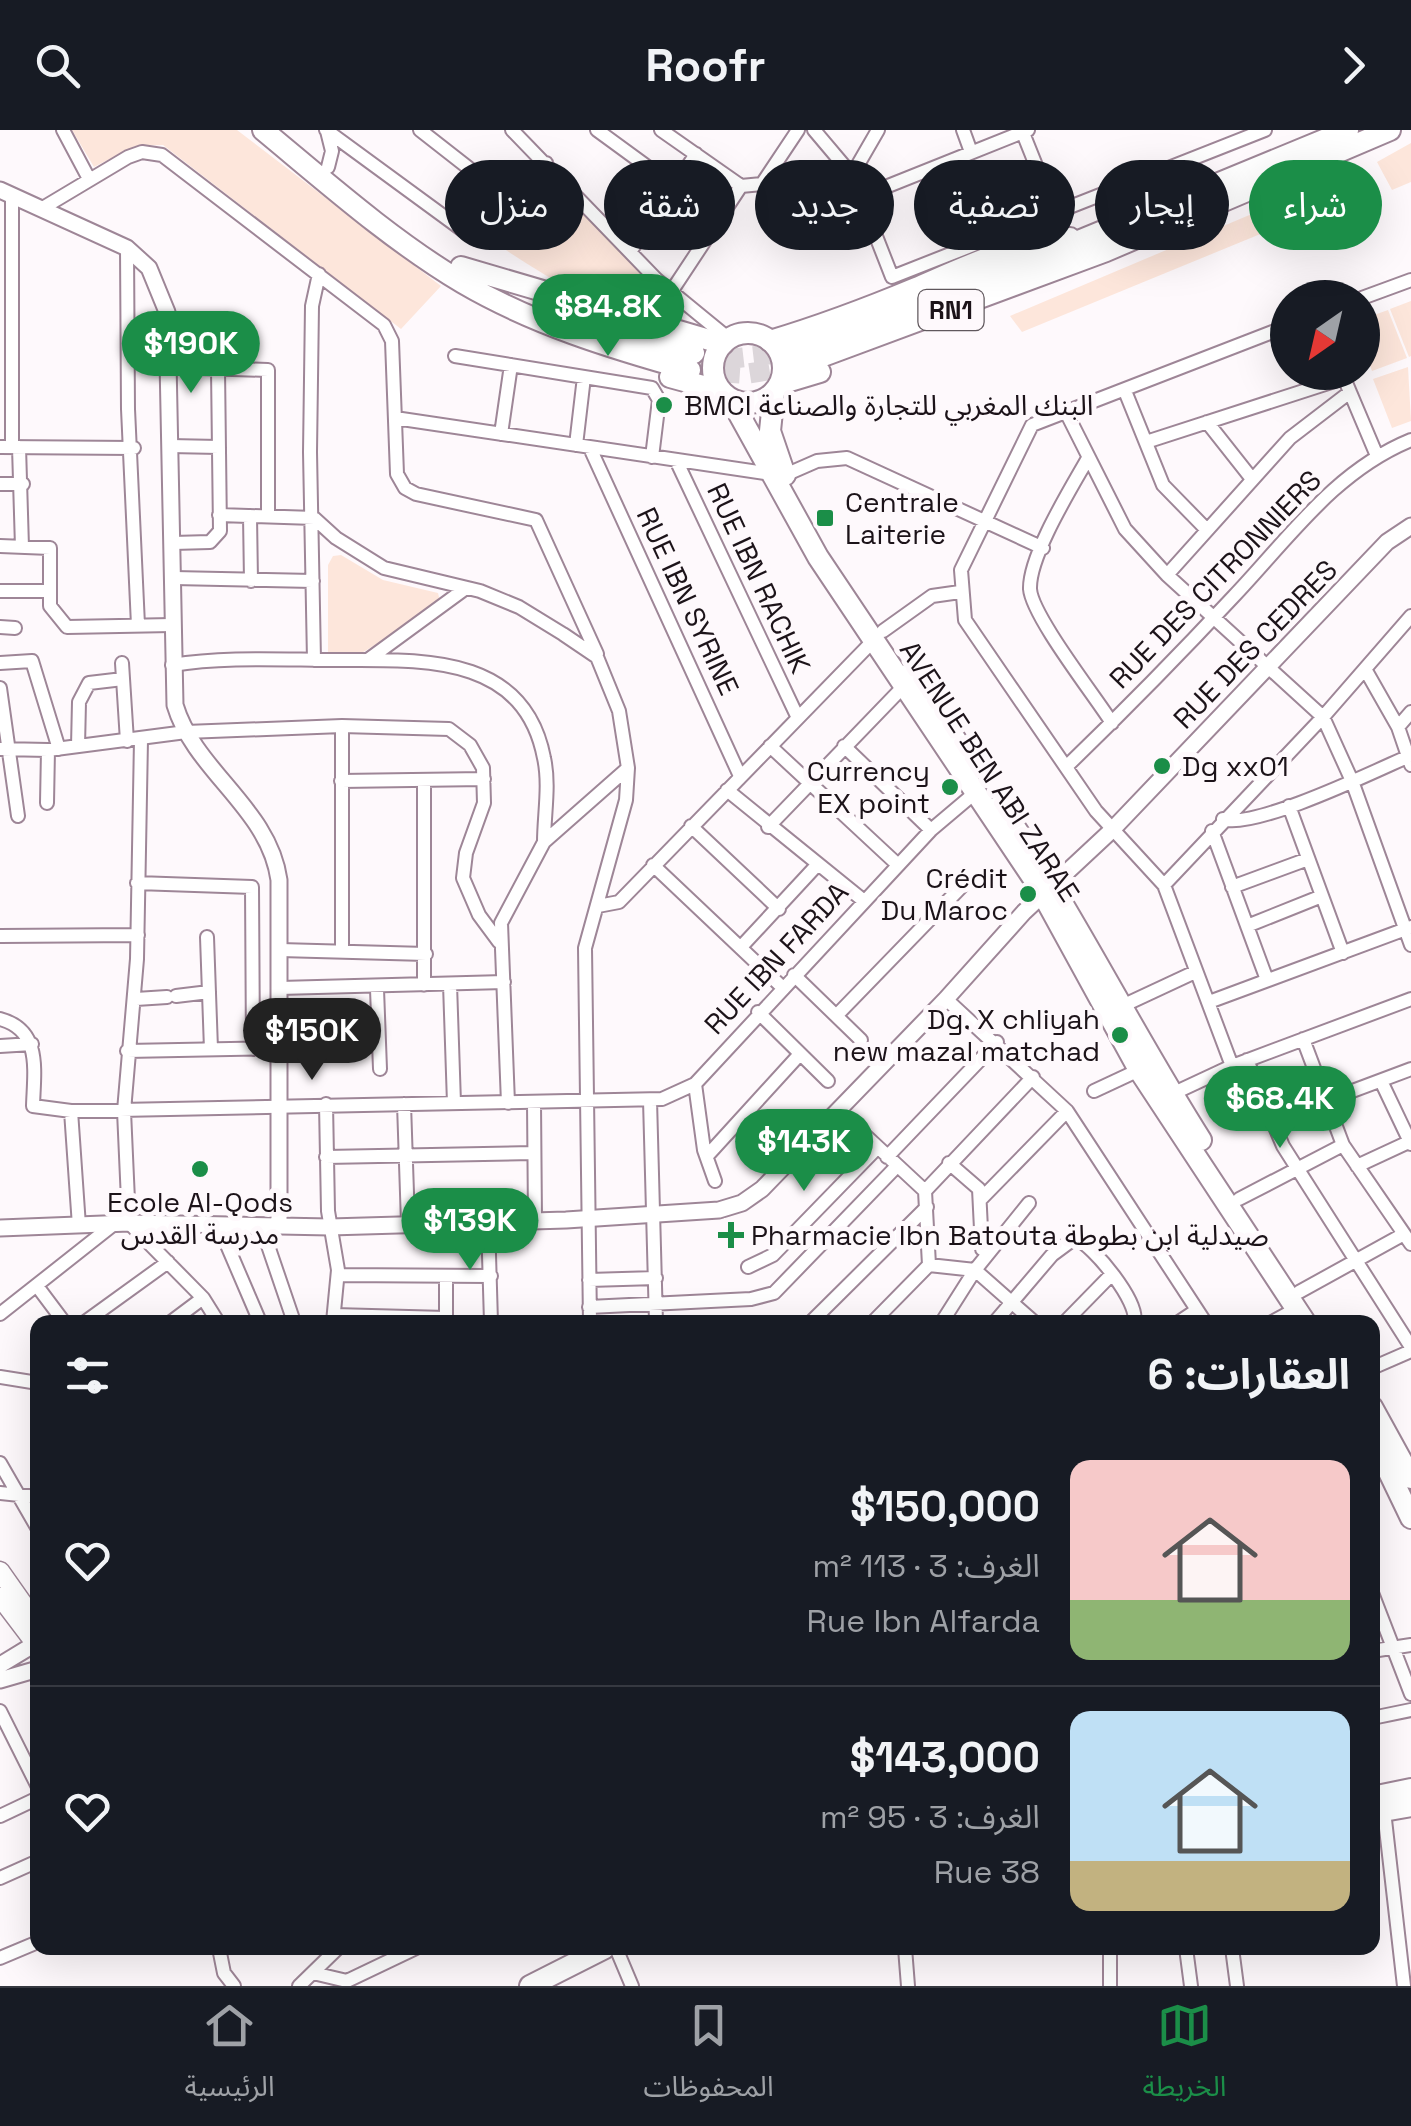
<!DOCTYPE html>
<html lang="ar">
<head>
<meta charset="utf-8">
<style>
	:root { --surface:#171b24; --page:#20242c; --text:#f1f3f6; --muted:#9ea1a6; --line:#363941; --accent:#1b8e48 }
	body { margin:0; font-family:"Space Grotesk","Noto Sans Arabic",sans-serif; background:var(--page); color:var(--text); direction:rtl; height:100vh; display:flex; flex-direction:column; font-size:38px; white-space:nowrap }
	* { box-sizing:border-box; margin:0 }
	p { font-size:32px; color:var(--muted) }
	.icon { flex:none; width:55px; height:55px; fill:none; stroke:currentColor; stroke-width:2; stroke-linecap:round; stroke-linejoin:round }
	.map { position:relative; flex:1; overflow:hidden; direction:ltr }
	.panel { position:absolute; left:30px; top:1185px; width:1350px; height:640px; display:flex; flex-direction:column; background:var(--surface); border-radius:20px; box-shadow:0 10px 40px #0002; direction:rtl }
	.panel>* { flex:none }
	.top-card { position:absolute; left:30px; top:30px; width:1352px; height:90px; direction:rtl; display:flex; gap:20px }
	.needle { width:65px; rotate:214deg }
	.tools { position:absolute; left:1270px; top:150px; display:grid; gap:20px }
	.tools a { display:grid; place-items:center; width:110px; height:110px; border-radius:50%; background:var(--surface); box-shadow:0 10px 40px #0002; font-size:50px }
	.price { position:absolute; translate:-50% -85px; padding:0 22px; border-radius:35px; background:var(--accent); color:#fff; font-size:32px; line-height:65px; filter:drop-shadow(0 2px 5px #0008) }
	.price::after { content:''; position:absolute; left:50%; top:60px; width:30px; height:22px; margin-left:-15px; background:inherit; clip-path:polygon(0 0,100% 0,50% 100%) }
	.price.active { background:#222; color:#fff }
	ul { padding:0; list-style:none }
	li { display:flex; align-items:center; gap:30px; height:250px; padding:0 30px }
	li+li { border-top:2px solid var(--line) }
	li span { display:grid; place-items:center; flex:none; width:280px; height:200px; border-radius:20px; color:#555 }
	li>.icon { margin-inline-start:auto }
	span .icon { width:120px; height:120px; fill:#fffc; stroke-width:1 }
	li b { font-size:42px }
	h2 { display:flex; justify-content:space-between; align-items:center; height:120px; padding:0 30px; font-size:42px }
	.pill { padding:0 35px; border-radius:45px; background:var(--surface); box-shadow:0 10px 40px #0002; font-size:35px; line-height:90px }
	.pill.active { background:var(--accent); color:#fff }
	header { display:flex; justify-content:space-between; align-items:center; height:130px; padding:0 30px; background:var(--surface); font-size:45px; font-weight:600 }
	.tabs { display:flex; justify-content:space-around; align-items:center; height:140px; border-top:2px solid var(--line); background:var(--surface); font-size:28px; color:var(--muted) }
	.tabs a { display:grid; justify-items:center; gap:5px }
	.tabs .active { color:var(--accent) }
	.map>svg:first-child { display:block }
	.green { fill:#fde6db }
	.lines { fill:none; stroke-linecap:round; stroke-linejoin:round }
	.trunk-tunnel { stroke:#dcd6da; stroke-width:20; stroke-dasharray:20 10; stroke-linecap:butt }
	.minor-casing { stroke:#9e8697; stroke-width:16 }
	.tertiary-casing { stroke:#9e8697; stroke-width:19 }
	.secondary-casing { stroke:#9e8697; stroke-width:21 }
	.primary-casing { stroke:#9e8697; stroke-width:24 }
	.trunk-casing { stroke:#9e8697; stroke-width:24 }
	.minor { stroke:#fff; stroke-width:12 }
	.tertiary { stroke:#fff; stroke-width:15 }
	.secondary { stroke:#fff; stroke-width:18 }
	.primary { stroke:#fff; stroke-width:20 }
	.trunk { stroke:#fff; stroke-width:20 }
	.poi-dot { fill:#1b8e48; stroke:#fef9fc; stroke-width:4 }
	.labels { text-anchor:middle; stroke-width:10; stroke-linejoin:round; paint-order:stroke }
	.shield { fill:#fef9fc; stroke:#60585d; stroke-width:2.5 }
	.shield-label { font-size:25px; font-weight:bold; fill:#1c1319 }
	.poi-label { font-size:28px; fill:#1c1319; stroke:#fef9fc; text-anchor:start }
	.street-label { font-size:28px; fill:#1c1319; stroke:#fef9fc }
</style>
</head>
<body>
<header><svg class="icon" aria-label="forward" viewBox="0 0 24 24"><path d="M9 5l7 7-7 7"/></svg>Roofr<svg class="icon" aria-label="search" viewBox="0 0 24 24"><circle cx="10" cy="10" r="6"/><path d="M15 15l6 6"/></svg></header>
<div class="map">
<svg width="1411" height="1856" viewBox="0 0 1411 1856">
	<rect width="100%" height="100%" fill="#fef9fc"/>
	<!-- green -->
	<path class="green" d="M72 0H237L441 156 401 199 163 15 135 16 94 37Z
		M1411 13V52L1392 60 1377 32Z
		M550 40 688 180C626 204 540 142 489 109Z
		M1325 53 1343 70 1022 202 1010 186Z
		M1411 171V226L1409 227 1390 179Z
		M1388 180 1407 228 1372 241 1363 217V189Z
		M1408 237 1411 291 1392 298 1373 249Z
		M341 425 383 450 438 463 441 475 360 524 328 529V435L333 426Z"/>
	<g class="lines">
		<!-- trunk-tunnel -->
		<path class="trunk-tunnel" d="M694 223 730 229 790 222
			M690 240 745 244 796 236"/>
		<defs>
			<path id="minor" d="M63 0 88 47
				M326 0 468 104 485 99 546 33
				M420 0 512 72
				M512 0 657 150 729 209
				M597 0 675 57
				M661 0 741 56
				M814 0 852 45 892 147 1265 0
				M963 0 971 22
				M327 1 332 21 328 37
				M1023 3 1055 83
				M852 45 878 0
				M741 56 762 54 798 0
				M12 65V317
				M863 66 1028 0
				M41 79 128 27 142 22 162 25 384 195 392 211 397 344 405 358 416 364 536 390 597 524
				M127 118 128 279 138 495
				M630 122 696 24
				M671 162 741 56
				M1362 168 1411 150
				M455 226 652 258 659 270 652 327
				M168 237 268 240V385
				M1347 255 1377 326
				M1125 261 1163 355 1207 400
				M1067 284 1125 399 1167 445 1323 587 1352 651 1411 815
				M395 288 772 344
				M1207 292 1252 349
				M501 304 511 235
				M1146 312 1344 248
				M576 315 584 247
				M170 316 219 317
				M0 317 134 318
				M19 317 22 417
				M590 318 740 646
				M676 330 798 588
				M1087 330C1070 360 1029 426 1030 459 1032 486 1095 566 1112 593
				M785 345 817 331 847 328 1043 418
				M0 354H23
				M219 385 314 388
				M250 386 251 451
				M314 388 336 408 384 438 480 461 519 477 563 504 597 527 619 581 628 638 626 670 585 818 590 1192
				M173 413 210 412 220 401 218 239
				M0 416 50 418V476L67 497 172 495
				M1167 445 1290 308 1350 262
				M174 448 313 451
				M0 461H50
				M0 497 15 498
				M883 501 932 466 960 462
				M369 529 466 458
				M314 530 310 322 312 176 319 144
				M0 533 32 531 59 619
				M122 533 127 611
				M172 535C226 526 285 530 340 530 422 530 524 524 544 628 550 655 544 685 544 712
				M1365 539 1398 597 1411 635
				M0 558 18 686
				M342 596V818
				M1398 597 1411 582
				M141 610 137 829 124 981 129 1093 203 1168 218 1192
				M78 616 79 572 89 553 123 549
				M770 616 898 735
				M844 616 931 700
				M0 619 48 620 186 602 342 596 449 599 470 615 483 638 484 673 466 723 463 748 479 785 499 812
				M1067 636C1124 581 1180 524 1234 466 1289 408 1335 341 1411 310
				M341 651 484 649
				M727 660 864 771
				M47 673 48 620
				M1289 676 1343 823
				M1223 689C1253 700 1373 642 1407 627
				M691 696 779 779
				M768 697 904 556
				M1212 701 1267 850
				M653 735 782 857
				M137 753 252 757 253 919
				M1164 755 1323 587 1411 486
				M1232 757 1308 729
				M598 776 619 772 873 511
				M1247 796 1322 766
				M0 806 138 805
				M207 807 211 919
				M741 817 818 734
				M280 820 426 824
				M794 845 861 910
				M450 854 454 973
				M424 855V650
				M280 858 504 852
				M377 859 380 939
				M176 866 209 862
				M136 869 167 867
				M946 869 1067 981 1205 1192
				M1209 872 1411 797
				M1120 877 1195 842
				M758 882 828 951
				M837 885 967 751
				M0 889C42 900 34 941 33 976L71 981 662 969 695 954 931 700 976 662
				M1303 909 1343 1015 1411 1114
				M0 916 32 914
				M127 921 280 918
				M1247 930 1283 1016 1411 1217
				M1232 936 1164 755 1096 681 965 490 961 440 1032 295 1288 196
				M1381 951 1411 1014
				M695 954 704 1020 715 1051
				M1094 961 1139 940
				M1172 964 1232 936 1411 869
				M650 970 656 1192
				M1323 972 1411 939
				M508 973 501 793 544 712 628 638
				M534 973 535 1090
				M326 974 328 1081 338 1140 333 1192
				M404 974 408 1093
				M838 980 925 1061 929 1135 873 1192
				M71 981 79 1096
				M707 1026 800 924
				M326 1027 533 1023
				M887 1027 997 912
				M949 1033 979 1059 982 1119
				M1357 1036 1411 1011
				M925 1061 1033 947
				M981 1069 1067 981
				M1239 1069 1343 1015
				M488 1091 491 1192
				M218 1094 260 1192
				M261 1095 294 1192
				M929 1135 975 1140 1034 1192
				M748 1137 773 1125 877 1018
				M338 1145 491 1146
				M589 1150 656 1148
				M37 1156 64 1192
				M1299 1162 1404 1104
				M589 1177 751 1169 774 1163 897 1036
				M0 1184 114 1094
				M334 1185 446 1188
				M85 1192 168 1132
				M171 1192 203 1168
				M446 1192V1146
				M811 1192 927 1077
				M942 1192 975 1140 1029 1073
				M995 1192 1052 1125 1075 1108C1094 1116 1140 1173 1134 1192
				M1065 1192 1111 1145
				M1179 1192 1197 1180
				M1272 1192 1296 1179
				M1372 1238 1411 1221
				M0 1247 38 1253
				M0 1333 38 1399
				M0 1363 38 1367
				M1372 1463 1411 1564
				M1372 1521 1411 1515
				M0 1581 38 1657
				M1372 1588 1411 1580
				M1384 1681 1404 1856
				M0 1686 38 1668
				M0 1748 38 1731
				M219 1818 224 1843 234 1856
				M616 1818 632 1856
				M905 1818 908 1856
				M1110 1818V1856
				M1186 1818 1191 1856
				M1232 1818 1237 1856
				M0 1828 38 1812
				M313 1843 347 1851 416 1818
				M299 1856 338 1818"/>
			<path id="tertiary" d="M0 60 127 118 149 138 167 182 175 575C195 642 269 678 279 750V1095
				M0 1098 129 1093 330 1097 566 1090 719 1080 742 1073 762 1059 946 869 1024 782 1112 700 1387 412 1411 396
				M0 1535 38 1512
				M0 1550 38 1539"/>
			<path id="secondary" d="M0 1441 38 1495
				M0 1467 38 1517"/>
			<path id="primary" d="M713 238a35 35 0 1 1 70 0a35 35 0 1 1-70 0Z
				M774 262 770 301 785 345
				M730 268 818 427 1037 754 1139 940 1305 1192
				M911 542 975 639
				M1000 675C1074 783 1131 900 1201 1010
				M1372 1277 1411 1348
				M1372 1307 1411 1388
				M1372 1667 1411 1659
				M1372 1683 1411 1676
				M530 1856 605 1818"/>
			<path id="trunk" d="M263 0C327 53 391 110 463 153 533 194 611 218 690 240
				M461 137 723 214
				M561 185 694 223
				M770 211C820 196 868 178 916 158 965 137 1016 112 1070 108
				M790 222 1008 140 1348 0
				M796 236 1106 121 1390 0
				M670 247 721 261
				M780 254 820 242"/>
		</defs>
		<!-- minor casing -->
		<use href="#minor" class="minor-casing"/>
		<!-- tertiary casing -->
		<use href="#tertiary" class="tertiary-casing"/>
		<!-- secondary casing -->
		<use href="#secondary" class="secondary-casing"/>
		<!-- primary casing -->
		<use href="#primary" class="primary-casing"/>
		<!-- trunk casing -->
		<use href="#trunk" class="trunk-casing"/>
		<!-- minor -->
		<use href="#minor" class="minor"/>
		<!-- tertiary -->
		<use href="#tertiary" class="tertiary"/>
		<!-- secondary -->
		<use href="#secondary" class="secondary"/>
		<!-- primary -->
		<use href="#primary" class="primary"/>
		<!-- trunk -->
		<use href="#trunk" class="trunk"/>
	</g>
	<!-- markers -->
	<g class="poi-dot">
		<circle cx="664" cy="275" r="10"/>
		<rect x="815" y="378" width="20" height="20" rx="5"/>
		<circle cx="1162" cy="636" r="10"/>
		<circle cx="950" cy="657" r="10"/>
		<circle cx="1028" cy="764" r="10"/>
		<circle cx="1120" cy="905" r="10"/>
		<circle cx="200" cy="1039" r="10"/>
		<path d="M726 1090h10v10h10v10h-10v10h-10v-10h-10v-10h10z"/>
	</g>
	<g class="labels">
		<!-- shield labels -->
		<rect class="shield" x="918.5" y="160" width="65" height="40" rx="8"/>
		<g class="shield-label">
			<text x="951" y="189">RN1</text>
		</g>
		<!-- poi labels -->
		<g class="poi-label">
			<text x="684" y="285">BMCI البنك المغربي للتجارة والصناعة</text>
			<text x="845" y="382">Centrale<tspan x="845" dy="32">Laiterie</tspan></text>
			<text x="1182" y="646">Dg xx01</text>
			<text x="930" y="651" text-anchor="end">Currency<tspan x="930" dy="32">EX point</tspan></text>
			<text x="1008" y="758" text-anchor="end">Crédit<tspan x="1008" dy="32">Du Maroc</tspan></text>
			<text x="1100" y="899" text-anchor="end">Dg. X chliyah<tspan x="1100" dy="32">new mazal matchad</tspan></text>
			<text x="200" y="1082" text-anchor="middle">Ecole Al-Qods<tspan x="200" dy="32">مدرسة القدس</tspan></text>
			<text x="751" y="1115">Pharmacie Ibn Batouta صيدلية ابن بطوطة</text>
		</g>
		<!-- street labels -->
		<g class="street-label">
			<text transform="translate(759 448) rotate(65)" y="10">RUE IBN RACHIK</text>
			<text transform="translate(1215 449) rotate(-46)" y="10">RUE DES CITRONNIERS</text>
			<text transform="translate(688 471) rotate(65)" y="10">RUE IBN SYRINE</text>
			<text transform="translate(1255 514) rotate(-46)" y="10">RUE DES CEDRES</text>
			<text transform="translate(990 641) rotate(57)" y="10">AVENUE BEN ABI ZARAE</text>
			<text transform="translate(776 828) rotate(-47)" y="10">RUE IBN FARDA</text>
		</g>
	</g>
</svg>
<div class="tools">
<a><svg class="needle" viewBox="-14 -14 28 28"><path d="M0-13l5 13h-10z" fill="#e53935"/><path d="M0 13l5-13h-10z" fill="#9ea1a6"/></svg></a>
</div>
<b class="price" style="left:608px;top:229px">$84.8K</b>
<b class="price" style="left:191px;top:266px">$190K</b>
<b class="price active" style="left:312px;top:953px">$150K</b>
<b class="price" style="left:1280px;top:1021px">$68.4K</b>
<b class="price" style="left:804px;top:1064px">$143K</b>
<b class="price" style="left:470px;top:1143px">$139K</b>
<div class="top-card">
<a class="pill active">شراء</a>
<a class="pill">إيجار</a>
<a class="pill">تصفية</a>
<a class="pill">جديد</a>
<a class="pill">شقة</a>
<a class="pill">منزل</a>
</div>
<section class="panel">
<h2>العقارات: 6<svg class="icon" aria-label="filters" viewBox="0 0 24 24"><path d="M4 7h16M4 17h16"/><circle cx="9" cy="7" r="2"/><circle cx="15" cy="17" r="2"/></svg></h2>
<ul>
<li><span style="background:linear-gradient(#f6c9c9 70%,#8fb573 0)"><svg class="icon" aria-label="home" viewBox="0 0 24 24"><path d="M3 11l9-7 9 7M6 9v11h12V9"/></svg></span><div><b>$150,000</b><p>الغرف: 3 · 113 m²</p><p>Rue Ibn Alfarda</p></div><svg class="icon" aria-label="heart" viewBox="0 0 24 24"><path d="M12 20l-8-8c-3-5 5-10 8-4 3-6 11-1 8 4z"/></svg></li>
<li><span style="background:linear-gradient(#bfe0f5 75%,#c2b280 0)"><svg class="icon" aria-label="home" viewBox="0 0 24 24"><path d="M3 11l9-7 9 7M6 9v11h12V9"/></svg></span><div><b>$143,000</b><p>الغرف: 3 · 95 m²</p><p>Rue 38</p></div><svg class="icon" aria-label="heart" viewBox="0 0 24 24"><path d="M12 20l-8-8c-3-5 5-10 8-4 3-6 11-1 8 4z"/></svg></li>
</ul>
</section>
</div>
<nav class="tabs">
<a class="active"><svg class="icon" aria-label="map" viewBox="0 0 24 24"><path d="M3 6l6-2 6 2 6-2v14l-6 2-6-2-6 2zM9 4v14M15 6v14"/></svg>الخريطة</a>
<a><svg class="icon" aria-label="saved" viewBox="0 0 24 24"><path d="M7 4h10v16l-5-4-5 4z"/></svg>المحفوظات</a>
<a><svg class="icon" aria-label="home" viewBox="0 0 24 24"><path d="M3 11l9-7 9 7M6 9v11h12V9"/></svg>الرئيسية</a>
</nav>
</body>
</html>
